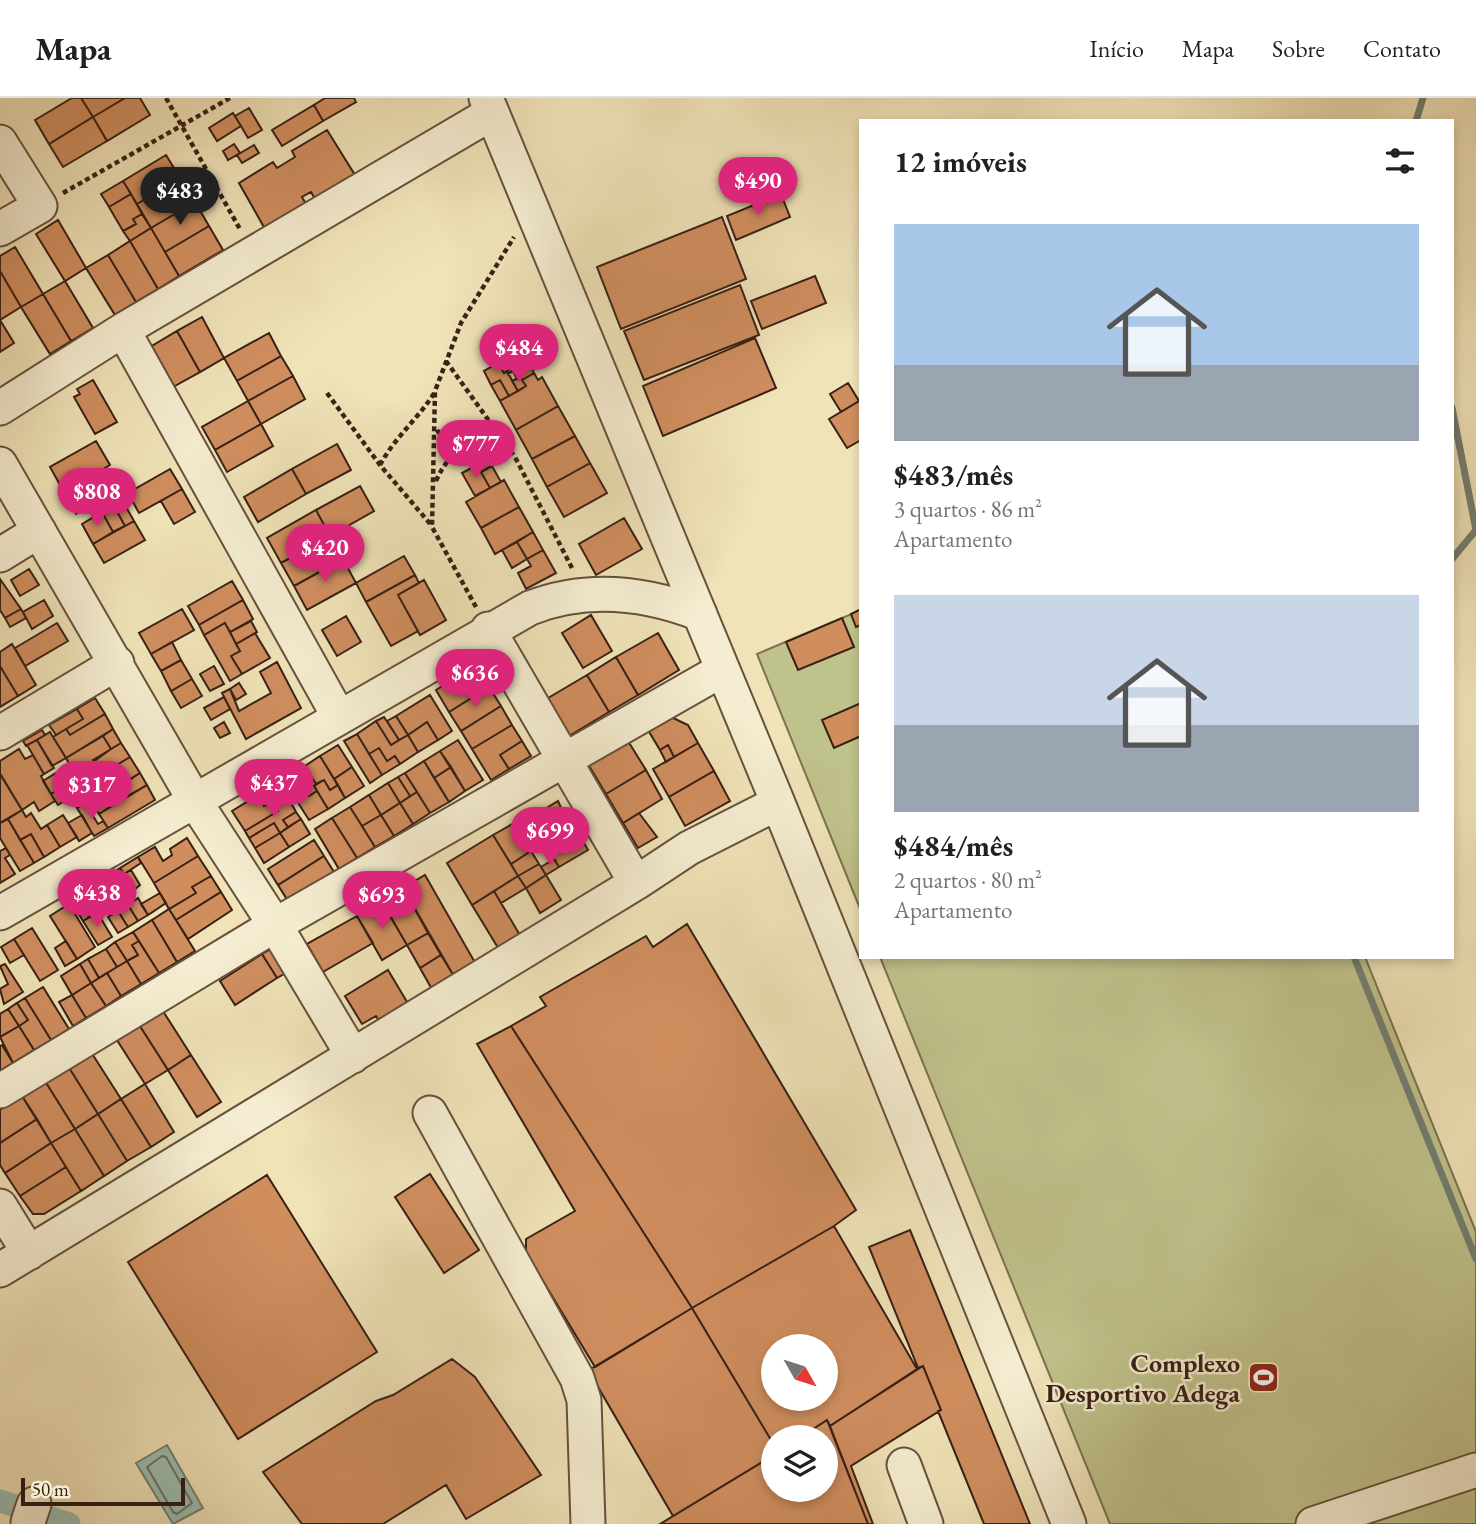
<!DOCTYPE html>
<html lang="pt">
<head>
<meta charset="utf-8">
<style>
	:root { --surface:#fff; --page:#f2f2f2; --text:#202124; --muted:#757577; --line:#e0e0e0; --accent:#db2777 }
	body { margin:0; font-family:"EB Garamond",serif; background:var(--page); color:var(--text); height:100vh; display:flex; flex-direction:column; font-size:26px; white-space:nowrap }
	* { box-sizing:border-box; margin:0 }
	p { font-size:23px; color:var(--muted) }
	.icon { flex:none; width:38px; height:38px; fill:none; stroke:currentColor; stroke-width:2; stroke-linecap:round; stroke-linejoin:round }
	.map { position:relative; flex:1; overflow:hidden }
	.drawer { position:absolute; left:859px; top:21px; width:595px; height:840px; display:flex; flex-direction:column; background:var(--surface); border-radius:0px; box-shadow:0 4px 10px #0003 }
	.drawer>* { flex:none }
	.needle { width:46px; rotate:129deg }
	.fabs { position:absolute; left:761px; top:1236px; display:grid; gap:14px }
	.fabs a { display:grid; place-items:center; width:77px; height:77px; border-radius:50%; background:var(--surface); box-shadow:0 4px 10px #0003; font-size:35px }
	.scale { position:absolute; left:21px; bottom:18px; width:164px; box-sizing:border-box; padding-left:7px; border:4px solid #382014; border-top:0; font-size:19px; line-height:24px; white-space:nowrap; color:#382014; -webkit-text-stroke:5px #f5edd1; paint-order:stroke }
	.price { position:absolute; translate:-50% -60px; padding:0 16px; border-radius:24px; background:var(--accent); color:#fff; font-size:23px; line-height:46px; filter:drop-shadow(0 2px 4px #0008) }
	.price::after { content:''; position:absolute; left:50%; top:42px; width:21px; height:16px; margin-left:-10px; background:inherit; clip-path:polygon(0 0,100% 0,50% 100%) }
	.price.active { background:#222; color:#fff }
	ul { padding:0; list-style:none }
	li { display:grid; align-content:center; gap:14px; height:371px; padding:0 35px }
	li span { display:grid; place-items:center; height:217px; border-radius:0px; color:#555 }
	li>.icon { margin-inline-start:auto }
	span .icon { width:126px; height:126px; fill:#fffc; stroke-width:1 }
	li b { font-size:30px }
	h2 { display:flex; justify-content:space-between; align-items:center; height:84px; padding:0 35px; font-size:30px }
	header { display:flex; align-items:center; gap:42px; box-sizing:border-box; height:98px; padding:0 35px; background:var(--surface); border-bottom:2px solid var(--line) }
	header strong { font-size:33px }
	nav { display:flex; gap:38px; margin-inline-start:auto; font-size:24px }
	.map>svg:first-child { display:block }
	.green { fill:#c0c28b; stroke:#7c7150; stroke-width:2 }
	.water { fill:#9abeb1; stroke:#737f72; stroke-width:2 }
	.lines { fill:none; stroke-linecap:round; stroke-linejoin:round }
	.shore { stroke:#696f62; stroke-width:2 }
	.stream { stroke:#737f72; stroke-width:7 }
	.canal { stroke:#9abeb1; stroke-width:23 }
	.building { fill:#d08e5f; stroke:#382014; stroke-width:2; fill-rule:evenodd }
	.minor-casing { stroke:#66513d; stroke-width:37 }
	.path { stroke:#382014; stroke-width:4.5; stroke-dasharray:5 3.5; stroke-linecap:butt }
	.minor { stroke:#f5edd1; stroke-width:33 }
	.labels { text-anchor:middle; stroke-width:5; stroke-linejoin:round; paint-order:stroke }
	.poi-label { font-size:26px; font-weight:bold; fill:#382014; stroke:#f5edd1; text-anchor:end }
</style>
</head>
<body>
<header>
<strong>Mapa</strong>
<nav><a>Início</a><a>Mapa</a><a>Sobre</a><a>Contato</a></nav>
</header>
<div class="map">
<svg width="1476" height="1426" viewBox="0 0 1476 1426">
	<rect width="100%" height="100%" fill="#f0e3b8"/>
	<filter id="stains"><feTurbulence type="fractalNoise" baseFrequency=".00286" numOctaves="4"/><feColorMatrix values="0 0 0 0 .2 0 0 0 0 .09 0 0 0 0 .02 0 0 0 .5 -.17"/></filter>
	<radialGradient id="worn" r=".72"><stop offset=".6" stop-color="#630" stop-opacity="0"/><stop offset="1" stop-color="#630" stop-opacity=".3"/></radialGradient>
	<!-- green -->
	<path class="green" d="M861 512V813L757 556Z
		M880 859H1365L1476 1134V1426H1110Z"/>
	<!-- water -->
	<path class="water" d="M167 1347 203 1410 173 1426 136 1365Z"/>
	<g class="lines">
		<!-- shore -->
		<path class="shore" d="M162 1358 166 1359 192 1405 177 1416 173 1414 147 1369Z"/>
		<!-- stream -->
		<path class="stream" d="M1416 23 1423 0
			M1452 310 1476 432 1452 461
			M1354 859 1476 1161"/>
		<!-- canal -->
		<path class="canal" d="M0 1403 69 1426"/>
	</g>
	<!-- building -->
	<path class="building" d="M72 0H81L93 19 49 46 35 22Z
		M81 0H125L93 19Z
		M125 0H140L150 17 107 43 93 19Z
		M325 0H354L356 4 323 23 314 7Z
		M314 7 323 23 282 48 272 32Z
		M249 10 262 32 248 40 235 18Z
		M233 15 241 28 217 43 209 30Z
		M93 19 107 43 63 69 49 46Z
		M327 32 355 77 315 101 311 94 302 99 306 106 265 131 239 85 273 64 277 70 295 59 292 53Z
		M234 46 240 55 228 62 223 53Z
		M254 47 259 55 242 65 237 57Z
		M166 57 180 80 171 86 163 73 152 80 159 93 137 106 123 83Z
		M163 73 171 86 180 80 195 104 151 130 137 106 159 93 152 80Z
		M123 83 131 96 109 109 101 96Z
		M131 96 142 116 133 121 136 126 123 133 109 109Z
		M781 96 790 119 736 142 727 118Z
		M195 104 209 128 165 154 151 130Z
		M142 116 151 130 130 143 123 133 136 126 133 121Z
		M722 119 746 181 621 231 597 169Z
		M58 122 86 170 65 183 36 136Z
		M209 128 223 152 179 178 165 154Z
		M151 130 179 178 158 191 130 143Z
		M130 143 158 191 136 204 108 157Z
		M15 149 43 196 21 209 0 173V158Z
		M108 157 136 204 115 217 86 170Z
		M0 173 21 209 0 222Z
		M815 178 826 205 762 231 751 203Z
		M65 183 93 230 71 243 43 196Z
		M740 187 759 237 644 282 624 233Z
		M43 196 71 243 50 256 21 209Z
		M202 219 224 260 200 274 177 233Z
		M0 222 14 245 0 254Z
		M177 233 200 274 173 289 150 249Z
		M269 235 281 258 237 283 224 260Z
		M755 240 776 290 663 338 643 288Z
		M524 251 534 275 522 282 520 279 517 281 513 273 508 276 507 273 525 263 520 253Z
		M520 253 525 263 514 269 509 259Z
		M281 258 293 278 248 303 237 283Z
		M509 259 514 269 504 275 498 265Z
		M498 265 504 275 507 273 518 293 509 298 500 282 491 287 484 273Z
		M534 275 538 282 542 279 558 308 516 332 500 303 526 288 522 282Z
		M293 278 305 301 261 326 248 303Z
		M520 279 526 288 518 293 512 283Z
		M93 282 117 324 95 336 74 299 80 296 77 291Z
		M500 282 509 298 500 303 491 287Z
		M848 285 859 303 841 314 830 296Z
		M861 302V342L847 350 829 321Z
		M248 303 261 326 215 352 202 329Z
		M558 308 575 338 532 361 516 332Z
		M261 326 273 348 227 374 215 352Z
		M575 338 590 365 547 389 532 361Z
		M96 343 110 367 64 394 50 369Z
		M337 346 351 372 306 396 292 371Z
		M492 358 496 365 481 374 477 367Z
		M590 365 607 395 564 419 547 389Z
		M477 367 490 390 475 398 462 375Z
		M492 368 501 384 490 390 481 374Z
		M170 371 182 391 139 415 128 395Z
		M292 371 306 396 258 424 244 399Z
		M102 373 114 395 76 416 64 394Z
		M504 382 519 409 481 430 466 404Z
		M360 388 374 413 330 438 316 412Z
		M182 391 195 414 174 426 161 403Z
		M121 400 134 423 125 428 114 408 102 414 101 412Z
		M114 408 125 428 113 434 102 414Z
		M519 409 533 434 495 456 481 430Z
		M316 412 330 438 281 465 267 440Z
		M102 414 113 434 93 446 82 426Z
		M624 420 642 451 596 477 579 446Z
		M134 423 145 442 104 465 93 446Z
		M533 434 543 452 527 461 517 444Z
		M330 438 343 461 294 488 281 465Z
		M517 444 527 461 512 470 502 452Z
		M543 452 556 475 526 491 518 475 531 468 527 461Z
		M404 458 415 477 366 504 356 485Z
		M343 461 356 485 307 512 294 488Z
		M29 471 39 487 20 498 11 482Z
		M415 477 419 485 398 497 418 533 391 548 366 504Z
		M0 481 21 511 5 520 0 512Z
		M424 482 446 522 420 537 398 497Z
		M232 483 243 502 199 527 188 508Z
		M44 502 53 518 32 531 23 514Z
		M243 502 253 521 230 534 225 525 204 537 199 527Z
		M21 511 26 520 10 529 5 520Z
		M182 511 194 532 151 556 139 535Z
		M861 511V527L856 529 851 516Z
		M591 517 612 553 583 570 562 535Z
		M346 518 361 544 337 558 322 532Z
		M842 520 854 549 798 572 786 544Z
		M251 523 257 534 236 546 230 534Z
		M57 525 68 543 25 568 15 550Z
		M225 525 240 553 231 558 242 576 230 583 204 537Z
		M255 535 270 560 242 576 231 558 240 553 236 546Z
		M658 535 679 572 638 597 616 559Z
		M172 544 181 562 161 573 151 556Z
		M12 546 36 587 18 598 0 568V554Z
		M616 559 638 597 609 614 587 577Z
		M181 562 192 581 171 593 161 573Z
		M277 564 301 610 246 641 222 595 230 591 239 613 271 595 260 574Z
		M0 568 18 598 0 609Z
		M214 568 224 586 210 593 200 576Z
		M478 572 489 589 449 614 436 592 449 584 451 589Z
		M587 577 609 614 569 638 548 600Z
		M192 581 202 598 181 610 171 593Z
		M239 585 246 596 236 602 230 591Z
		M489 589 501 608 461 633 449 614Z
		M430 597 452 633 438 642 427 624 408 637 396 618Z
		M224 599 230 611 211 622 204 610Z
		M95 600 105 616 70 637 66 631 83 621 77 611Z
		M861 605V638L834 650 822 622Z
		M501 608 512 627 472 651 461 633Z
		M77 611 83 621 56 637 49 627Z
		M105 616 113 631 66 660 53 639 66 631 70 637Z
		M396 618 408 637 399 642 387 623Z
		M384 619 399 642 391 647 376 623Z
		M671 619 688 627 698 645 674 659 668 647 660 652 648 632Z
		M376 623 391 647 408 637 418 654 400 666 395 658 387 663 379 650 369 656 357 636Z
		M224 624 230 635 220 640 214 630Z
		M427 624 438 642 418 654 408 637Z
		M512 627 522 643 500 657 509 671 491 682 472 651Z
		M113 631 121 645 111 651 103 638Z
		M42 632 45 637 26 648 23 643Z
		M50 634 66 660 52 668 37 642Z
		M357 636 382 677 370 685 344 643Z
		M103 638 111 651 75 677 66 660Z
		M37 642 54 670 44 676 27 647Z
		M458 642 483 682 465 693 440 653Z
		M522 643 531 658 509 671 500 657Z
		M628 643 646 672 606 696 588 666Z
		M121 645 130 659 102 676 93 662Z
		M698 645 714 673 669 699 653 671Z
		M338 647 352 669 334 681 320 658Z
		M668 647 674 659 666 664 660 652Z
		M379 650 387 663 395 658 400 666 382 677 369 656Z
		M19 651 25 661 33 657 44 676 41 678 55 703 39 713 34 704 22 712 0 676V663Z
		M440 653 451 669 434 680 424 663Z
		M320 658 338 687 330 692 324 682 316 686 305 668Z
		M130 659 140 675 112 693 102 676Z
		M424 663 449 704 430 715 405 675Z
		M89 668 96 680 82 688 75 677Z
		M305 668 316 686 314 688 317 693 309 698 294 674Z
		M352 669 364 688 345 700 334 681Z
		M451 669 465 693 449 704 434 680Z
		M646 672 662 701 623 725 606 696Z
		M714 673 730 703 685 728 669 699Z
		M294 674 309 698 317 693 328 711 309 722 283 681Z
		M56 675 64 688 51 696 43 683Z
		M140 675 147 687 122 701 116 690Z
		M405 675 417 694 410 698 398 679Z
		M102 676 112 693 116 690 122 701 99 716 82 688Z
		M1 677 22 712 0 725V677Z
		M398 679 410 698 400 705 388 685Z
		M78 680 90 702 77 710 64 688Z
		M324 682 330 692 338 687 345 700 328 711 314 688Z
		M279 684 289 701 275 709 272 703 264 708 258 697Z
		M388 685 400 705 381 717 369 697Z
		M147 687 155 702 108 730 99 716Z
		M64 688 71 699 58 707 51 696Z
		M417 694 430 715 413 726 400 705Z
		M258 697 264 708 272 703 278 713 245 733 232 713Z
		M369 697 381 717 362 728 350 709Z
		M289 701 296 714 283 722 288 729 280 735 274 725 249 740 245 733 278 713 275 709Z
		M558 703 570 730 563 734 548 709Z
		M85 705 98 726 103 723 108 730 94 738 77 710Z
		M400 705 413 726 394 738 381 717Z
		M350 709 375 749 357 760 332 720Z
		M22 712 26 719 31 715 41 731 47 727 60 749 44 759 31 736 20 742 8 721Z
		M296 714 301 721 288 729 283 722Z
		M552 715 563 734 531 753 518 731 526 726 523 721 532 716 535 722Z
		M639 715 657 739 638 750 623 725Z
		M63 717 77 739 60 749 47 727Z
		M82 717 92 735 79 743 68 725Z
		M381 717 394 738 375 749 362 728Z
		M332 720 357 760 339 771 315 731Z
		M8 721 34 765 20 773 0 740V725Z
		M301 721 310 736 289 749 280 735Z
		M274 725 280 735 255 750 249 740Z
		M514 725 531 753 511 766 493 737Z
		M574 728 588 752 559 769 545 745Z
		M280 735 289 749 264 765 255 750Z
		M31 736 44 759 34 765 20 742Z
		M493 737 518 778 472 807 447 765Z
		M187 740 198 758 154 785 138 759 155 749 163 763 172 757 170 751Z
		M314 742 324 758 278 787 268 771Z
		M6 750 10 757 5 760 15 776 0 785V753Z
		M531 753 539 766 518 778 511 766Z
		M198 758 211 778 192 789 196 795 169 811 154 785Z
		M324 758 334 774 288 803 278 787Z
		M138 759 141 765 124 776 120 770Z
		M554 761 559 769 546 777 541 769Z
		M539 766 546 777 526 790 518 778Z
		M120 770 124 776 106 787 102 781Z
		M131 772 140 787 134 792 124 776Z
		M124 776 134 792 83 823 70 801 84 792 88 798Z
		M425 777 477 868 455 880 403 790Z
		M546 777 561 802 540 815 526 790Z
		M211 778 221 794 176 822 169 811 196 795 192 789Z
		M518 778 526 790 501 805 494 793Z
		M403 790 428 835 407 847 388 814 397 808 391 797Z
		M494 793 521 839 500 853 472 807Z
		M221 794 232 812 188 841 176 822Z
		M160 795 166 805 148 817 141 806Z
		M138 800 148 817 138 823 128 807Z
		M381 803 407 847 382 862 357 818Z
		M69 806 95 849 77 861 50 818Z
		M128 807 138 823 128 829 118 813Z
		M169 811 195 853 177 864 152 822Z
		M118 813 128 829 118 835 108 819Z
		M97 814 112 839 98 847 83 823Z
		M357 818 373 845 323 874 307 846Z
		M152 822 177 864 159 875 133 834Z
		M687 826 856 1112 834 1128 692 1210 511 928 546 908 540 899 646 838 653 849Z
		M32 830 58 872 40 883 14 841Z
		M133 834 139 843 132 847 138 857 127 863 115 844Z
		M428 835 441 857 420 870 407 847Z
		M14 841 24 857 10 865 1 849Z
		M66 843 77 861 65 868 55 850Z
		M139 843 159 875 141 886 127 863 138 857 132 847Z
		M115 844 127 863 117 869 106 851Z
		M106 851 117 869 99 880 88 861Z
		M271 851 286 875 277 880 262 856Z
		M262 856 277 880 235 907 220 883Z
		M441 857 455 880 433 893 420 870Z
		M88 861 99 880 91 885 80 866Z
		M127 863 141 886 121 898 107 875Z
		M5 866 23 894 4 906 0 891 8 886 0 868Z
		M80 866 91 885 72 897 61 878Z
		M388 872 410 909 381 926 376 918 362 926 345 898Z
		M107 875 121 898 106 908 91 885Z
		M91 885 106 908 86 920 72 897Z
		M43 889 69 931 51 942 25 900Z
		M72 897 86 920 73 928 59 904Z
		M25 900 51 942 34 952 19 928 28 922 17 905Z
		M17 905 28 922 19 928 8 911Z
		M161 910 191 957 168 972 138 925Z
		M8 911 19 928 0 939V916Z
		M138 925 168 972 145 986 115 939Z
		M19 928 34 952 13 965 0 939Z
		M511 928 692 1210 595 1269 526 1155V1141L575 1113 477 946Z
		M2 947 13 965 0 973V948Z
		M91 954 121 1001 98 1016 68 968Z
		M191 957 221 1004 197 1019 168 972Z
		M68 968 98 1016 75 1031 45 983Z
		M45 983 75 1031 51 1045 22 998Z
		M145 986 174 1034 151 1049 121 1001Z
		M22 998 37 1021 0 1045V1012Z
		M121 1001 151 1049 127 1063 98 1016Z
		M98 1016 127 1063 104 1078 75 1031Z
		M37 1021 51 1045 5 1075 0 1067V1045Z
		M75 1031 104 1078 81 1093 51 1045Z
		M51 1045 66 1069 20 1098 5 1075Z
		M66 1069 81 1093 44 1116H33L20 1098Z
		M430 1076 479 1152 444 1175 395 1099Z
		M267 1077 377 1254 238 1341 128 1164Z
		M834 1128 917 1271 830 1328 827 1322 801 1339H774V1347L692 1210ZM774 1248H826V1300H774Z
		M910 1132 1030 1426H984L938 1313 941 1312 923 1268 918 1270 869 1149Z
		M692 1210 774 1347V1357L673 1418 598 1289 595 1292 584 1275Z
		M452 1261 475 1279 541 1377 466 1421 446 1387 383 1426H302L263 1374 376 1303 393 1297Z
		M923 1268 941 1312 851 1368 873 1426H868L830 1328Z
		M827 1322 868 1426H660L774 1357V1391H826V1339H801Z"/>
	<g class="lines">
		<defs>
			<path id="minor" d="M486 0 778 705 1069 1426
				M0 44 40 108 0 131
				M123 232 492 15
				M0 310 123 232 339 619
				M0 366 196 705 275 827 353 958
				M0 457 39 433
				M488 531 636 785
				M0 635 117 565
				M0 815 530 510C587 488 644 494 700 516
				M0 993 275 827 722 572
				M430 1015 577 1280 584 1302 588 1426
				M0 1108 29 1155
				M0 1172 636 785 689 750 778 705
				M904 1367 926 1426
				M28 1424 34 1406
				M1313 1426 1476 1372"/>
		</defs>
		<!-- minor casing -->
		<use href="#minor" class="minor-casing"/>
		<!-- path -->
		<path class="path" d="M166 0 241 133
			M63 95 230 0
			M446 263 515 359 573 472
			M327 295 380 367 432 428
			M437 332C445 344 452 347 467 347
			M380 367C395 339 418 321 435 294
			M436 383C452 347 478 335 512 357
			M476 509 432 429 435 293 461 225 514 139"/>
		<!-- minor -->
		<use href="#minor" class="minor"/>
	</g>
	<!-- icons -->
	<defs>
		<symbol id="stadium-square" viewBox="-11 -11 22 22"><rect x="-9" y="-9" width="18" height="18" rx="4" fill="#8f2418" stroke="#f5edd1"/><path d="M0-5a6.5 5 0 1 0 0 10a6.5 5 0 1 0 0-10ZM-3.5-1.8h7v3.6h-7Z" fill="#fff"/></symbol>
	</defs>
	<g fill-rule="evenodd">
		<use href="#stadium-square" x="1246" y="1262" width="35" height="35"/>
	</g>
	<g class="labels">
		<!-- poi labels -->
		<g class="poi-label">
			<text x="1240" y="1274">Complexo<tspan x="1240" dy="30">Desportivo Adega</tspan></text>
		</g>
	</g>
	<rect width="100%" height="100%" filter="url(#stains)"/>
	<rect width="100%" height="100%" fill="url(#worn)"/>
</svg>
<div class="fabs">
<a><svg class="needle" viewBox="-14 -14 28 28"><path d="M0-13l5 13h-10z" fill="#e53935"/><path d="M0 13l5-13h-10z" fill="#757577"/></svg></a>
<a><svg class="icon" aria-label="layers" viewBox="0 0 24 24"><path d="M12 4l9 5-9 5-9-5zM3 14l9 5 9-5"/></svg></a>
</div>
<div class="scale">50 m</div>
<b class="price" style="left:758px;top:119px">$490</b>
<b class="price active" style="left:180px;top:129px">$483</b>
<b class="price" style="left:519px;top:286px">$484</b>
<b class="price" style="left:476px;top:382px">$777</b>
<b class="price" style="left:97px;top:430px">$808</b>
<b class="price" style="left:325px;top:486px">$420</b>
<b class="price" style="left:475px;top:611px">$636</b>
<b class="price" style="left:274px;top:721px">$437</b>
<b class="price" style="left:92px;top:723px">$317</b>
<b class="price" style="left:550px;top:769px">$699</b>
<b class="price" style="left:97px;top:831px">$438</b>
<b class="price" style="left:382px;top:833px">$693</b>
<section class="drawer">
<h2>12 imóveis<svg class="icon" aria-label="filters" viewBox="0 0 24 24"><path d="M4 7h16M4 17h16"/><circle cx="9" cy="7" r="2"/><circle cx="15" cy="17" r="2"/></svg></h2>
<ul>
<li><span style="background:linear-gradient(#a9c7e8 65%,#9aa5b1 0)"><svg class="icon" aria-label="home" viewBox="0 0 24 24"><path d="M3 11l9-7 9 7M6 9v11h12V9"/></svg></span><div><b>$483/mês</b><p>3 quartos · 86 m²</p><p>Apartamento</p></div></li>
<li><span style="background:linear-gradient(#c9d6e8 60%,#9aa5b1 0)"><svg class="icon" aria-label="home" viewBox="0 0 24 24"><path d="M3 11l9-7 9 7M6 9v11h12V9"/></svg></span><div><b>$484/mês</b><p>2 quartos · 80 m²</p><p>Apartamento</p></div></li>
</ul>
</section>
</div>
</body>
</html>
